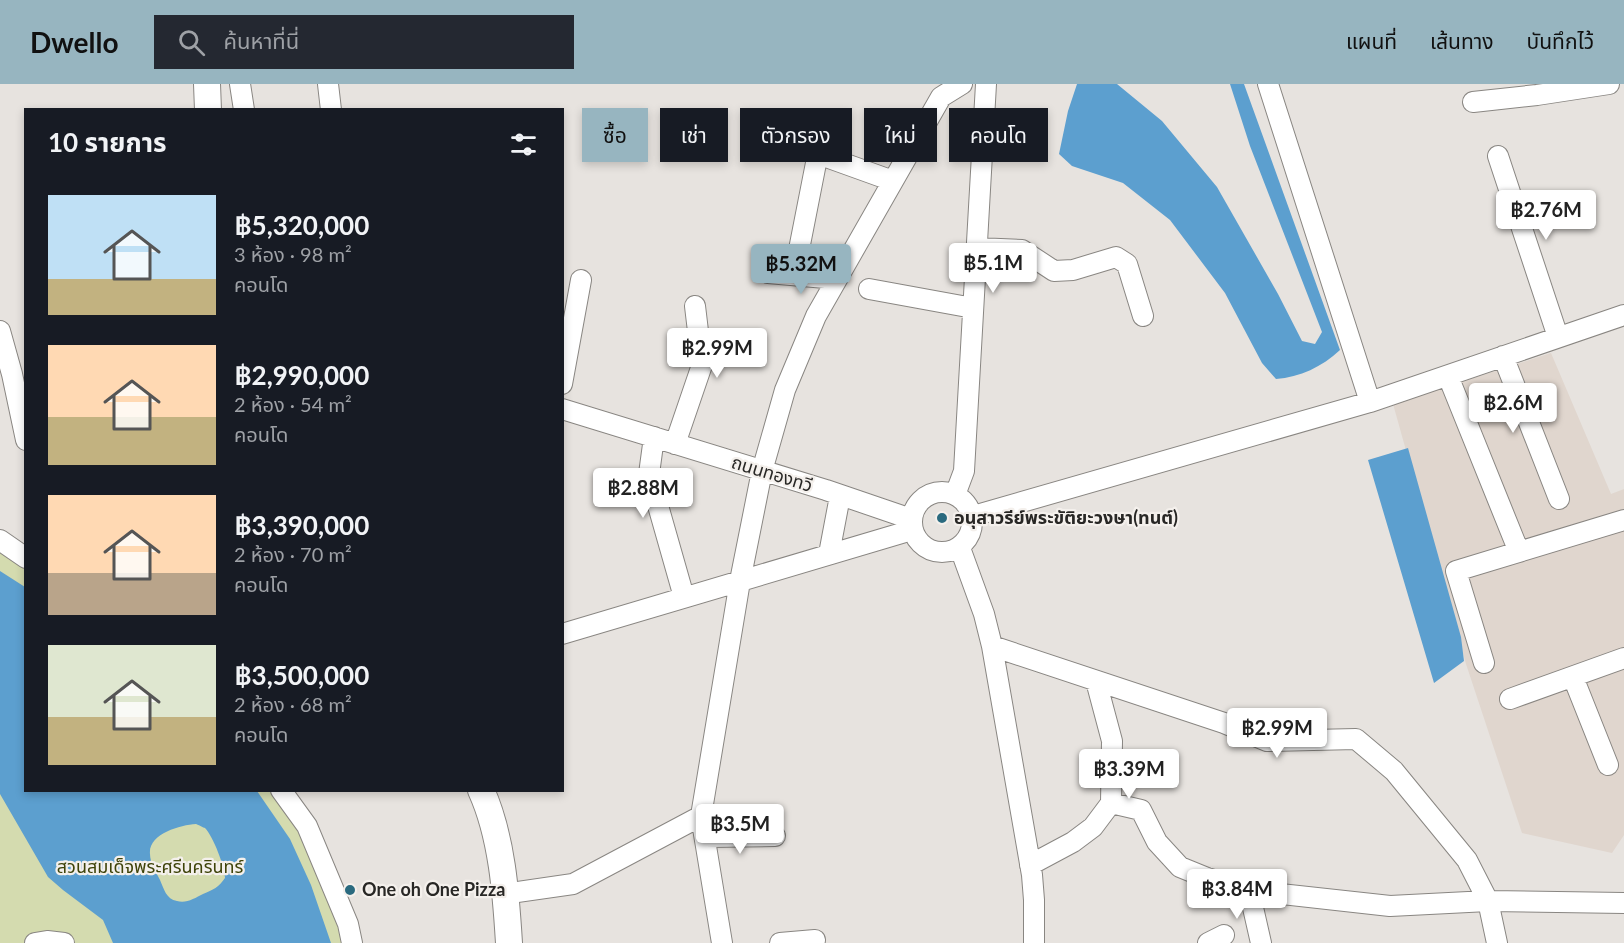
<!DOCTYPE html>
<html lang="th">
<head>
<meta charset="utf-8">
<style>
	:root { --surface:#171b24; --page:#242831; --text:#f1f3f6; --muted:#9ea1a6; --accent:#97b5c0 }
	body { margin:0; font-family:Lato,"Noto Sans Thai",sans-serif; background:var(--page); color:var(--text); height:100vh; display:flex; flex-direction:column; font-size:22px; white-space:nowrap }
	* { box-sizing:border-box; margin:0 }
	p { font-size:20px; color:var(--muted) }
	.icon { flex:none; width:33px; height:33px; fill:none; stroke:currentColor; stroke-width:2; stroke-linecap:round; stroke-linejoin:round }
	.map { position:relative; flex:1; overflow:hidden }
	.panel { position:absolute; left:24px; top:24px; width:540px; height:684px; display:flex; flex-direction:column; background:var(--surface); border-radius:0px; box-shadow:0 3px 9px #0003 }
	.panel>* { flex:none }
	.top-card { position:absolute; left:582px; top:24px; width:570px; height:54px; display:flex; gap:12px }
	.price { position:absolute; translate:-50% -51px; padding:0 14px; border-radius:6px; background:#fff; color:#222; font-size:20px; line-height:39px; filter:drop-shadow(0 2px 3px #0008) }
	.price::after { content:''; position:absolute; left:50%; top:36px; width:18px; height:14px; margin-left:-9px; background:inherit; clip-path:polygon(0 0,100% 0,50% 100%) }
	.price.on { background:var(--accent); color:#111 }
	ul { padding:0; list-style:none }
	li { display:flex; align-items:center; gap:18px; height:150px; padding:0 24px }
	li span { display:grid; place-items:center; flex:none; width:168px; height:120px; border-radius:0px; color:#555 }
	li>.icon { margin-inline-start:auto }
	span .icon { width:72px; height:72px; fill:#fffc; stroke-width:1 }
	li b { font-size:26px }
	h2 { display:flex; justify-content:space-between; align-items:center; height:72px; padding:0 24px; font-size:26px }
	.pill { padding:0 21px; border-radius:0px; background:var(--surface); box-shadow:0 3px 9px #0003; font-size:21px; line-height:54px }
	.pill.on { background:var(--accent); color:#111 }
	header { display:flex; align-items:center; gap:36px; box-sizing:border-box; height:84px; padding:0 30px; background:var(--accent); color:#111 }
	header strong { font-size:28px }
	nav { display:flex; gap:33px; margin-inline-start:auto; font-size:21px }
	.search { width:420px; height:54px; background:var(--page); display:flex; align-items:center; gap:15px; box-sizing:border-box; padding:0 21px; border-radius:0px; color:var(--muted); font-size:22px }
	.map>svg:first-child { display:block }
	.built { fill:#e0d6ce }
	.green { fill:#d4dbaf }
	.water { fill:#5c9fcf; fill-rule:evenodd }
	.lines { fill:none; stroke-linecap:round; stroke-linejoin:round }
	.minor-casing { stroke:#898682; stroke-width:22 }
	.major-casing { stroke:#898682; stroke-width:28 }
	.minor { stroke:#fff; stroke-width:20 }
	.major { stroke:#fff; stroke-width:26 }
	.poi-dot { fill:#2a6a7f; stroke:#f4f0ec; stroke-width:2 }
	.labels { text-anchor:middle; stroke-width:4.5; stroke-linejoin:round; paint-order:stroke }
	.street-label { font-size:18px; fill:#282725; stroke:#f4f0ec }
	.poi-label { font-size:18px; font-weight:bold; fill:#282725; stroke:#f4f0ec; text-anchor:start }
	.park-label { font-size:18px; fill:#3e4309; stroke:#f4f0ec }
</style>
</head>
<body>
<header>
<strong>Dwello</strong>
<div class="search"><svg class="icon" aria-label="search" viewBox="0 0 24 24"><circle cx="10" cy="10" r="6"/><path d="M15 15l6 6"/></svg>ค้นหาที่นี่</div>
<nav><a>แผนที่</a><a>เส้นทาง</a><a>บันทึกไว้</a></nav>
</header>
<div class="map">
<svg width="1624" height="859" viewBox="0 0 1624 859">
	<rect width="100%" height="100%" fill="#e7e3df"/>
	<!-- built -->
	<path class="built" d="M1551 269 1611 410 1624 405V751L1612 769 1522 749 1466 580 1393 320Z"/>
	<!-- green -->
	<path class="green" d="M0 456 25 474 26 706 284 707 352 859H0Z"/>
	<!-- water -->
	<path class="water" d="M1077 0H1117L1162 37 1217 103 1278 210 1302 257 1315 260 1322 248 1250 62 1230 0H1244L1340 266C1322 283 1300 293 1276 295L1262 279 1225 209 1170 136 1123 99 1072 82 1059 70 1068 27Z
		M1408 364 1461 553 1464 577 1434 599 1368 376Z
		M0 487 25 503 26 706 257 707 290 755 311 801 331 859H113L103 836 63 806 48 793 0 710ZM196 740C197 740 204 744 205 744 213 752 225 783 225 794 219 803 213 806 203 810 195 814 186 820 177 817 166 815 164 805 160 796 156 788 150 779 150 770 148 750 180 741 196 740Z"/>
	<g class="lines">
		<defs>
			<path id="minor" d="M240 0 244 26
				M328 0 331 26
				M1268 0 1370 318
				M1473 18 1537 11 1609 0
				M1498 72 1558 253
				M977 164 1022 166 1054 187 1073 186 1116 173 1127 180 1143 232
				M768 189 837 195
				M794 191 817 74 821 72 829 74 893 97
				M869 205 973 224
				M0 247 12 290 26 356
				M1503 272 1559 415
				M1448 292 1519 468
				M562 300 581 196
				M562 325 826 406 911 435
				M654 353 649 390 684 513
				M675 360 702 281 695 222
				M912 438a30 30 0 1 1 60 0a30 30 0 1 1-60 0Z
				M955 411 964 387 986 0
				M973 432 1370 318 1624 231
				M0 456 26 474
				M960 464 984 530 992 562 1032 791 1034 816V859
				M829 470 840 412
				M562 550 912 446
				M992 562 1224 639 1267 657 1356 655 1394 687 1467 776 1488 817 1497 859
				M1484 579 1456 487 1624 436
				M1573 593 1608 681
				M1510 615 1624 574
				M281 706 307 742 348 840 352 859
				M1111 719 1141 726 1157 758 1180 783 1207 794 1254 807 1390 822 1488 817 1624 819
				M705 753 775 752
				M1030 781 1073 758 1093 743 1111 719 1112 657 1096 597
				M1249 806 1261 859
				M504 810 573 800 701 732
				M35 859 47 857 64 859
				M722 859 701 732 740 497 762 387 785 306 816 232 941 13 962 0
				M780 859 815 856
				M1208 859 1224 851"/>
			<path id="major" d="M207 0 208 26
				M481 706C502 752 506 810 509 859"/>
		</defs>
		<!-- minor casing -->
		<use href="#minor" class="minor-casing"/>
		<!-- major casing -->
		<use href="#major" class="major-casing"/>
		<!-- minor -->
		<use href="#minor" class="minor"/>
		<!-- major -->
		<use href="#major" class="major"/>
	</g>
	<!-- markers -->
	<g class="poi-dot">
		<circle cx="942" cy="434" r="6"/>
		<circle cx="350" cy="806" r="6"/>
	</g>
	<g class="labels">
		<!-- street labels -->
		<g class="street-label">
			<text transform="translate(772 390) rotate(17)" y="6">ถนนทองทวี</text>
		</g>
		<!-- poi labels -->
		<g class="poi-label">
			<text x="954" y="440">อนุสาวรีย์พระขัติยะวงษา(ทนต์)</text>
			<text x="362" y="812">One oh One Pizza</text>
		</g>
		<!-- park labels -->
		<g class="park-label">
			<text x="150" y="789">สวนสมเด็จพระศรีนครินทร์</text>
		</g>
	</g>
</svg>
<b class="price" style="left:1546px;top:157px">฿2.76M</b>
<b class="price" style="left:993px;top:210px">฿5.1M</b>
<b class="price on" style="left:801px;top:211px">฿5.32M</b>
<b class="price" style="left:717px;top:295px">฿2.99M</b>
<b class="price" style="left:1513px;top:350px">฿2.6M</b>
<b class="price" style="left:643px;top:435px">฿2.88M</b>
<b class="price" style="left:1277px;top:675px">฿2.99M</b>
<b class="price" style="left:1129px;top:716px">฿3.39M</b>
<b class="price" style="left:740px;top:771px">฿3.5M</b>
<b class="price" style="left:1237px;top:836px">฿3.84M</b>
<div class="top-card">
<a class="pill on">ซื้อ</a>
<a class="pill">เช่า</a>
<a class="pill">ตัวกรอง</a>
<a class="pill">ใหม่</a>
<a class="pill">คอนโด</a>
</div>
<section class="panel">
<h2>10 รายการ<svg class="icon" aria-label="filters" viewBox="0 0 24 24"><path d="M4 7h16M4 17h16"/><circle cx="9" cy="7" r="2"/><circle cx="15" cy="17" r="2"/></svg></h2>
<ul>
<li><span style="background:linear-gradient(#bfe0f5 70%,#c2b280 0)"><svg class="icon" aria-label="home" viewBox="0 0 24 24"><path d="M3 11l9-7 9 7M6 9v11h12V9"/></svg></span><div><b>฿5,320,000</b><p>3 ห้อง · 98 m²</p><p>คอนโด</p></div></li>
<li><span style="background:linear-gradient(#ffd9b3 60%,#c2b280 0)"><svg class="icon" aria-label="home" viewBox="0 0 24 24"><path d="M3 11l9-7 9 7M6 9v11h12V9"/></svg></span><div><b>฿2,990,000</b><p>2 ห้อง · 54 m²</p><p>คอนโด</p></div></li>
<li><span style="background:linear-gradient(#ffd9b3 65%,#b9a48a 0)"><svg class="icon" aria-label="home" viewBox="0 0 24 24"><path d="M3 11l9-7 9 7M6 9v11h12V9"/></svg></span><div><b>฿3,390,000</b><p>2 ห้อง · 70 m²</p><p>คอนโด</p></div></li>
<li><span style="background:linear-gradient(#dfe7d0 60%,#c2b280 0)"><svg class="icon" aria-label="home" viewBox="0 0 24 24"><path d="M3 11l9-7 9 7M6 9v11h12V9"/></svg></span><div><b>฿3,500,000</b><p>2 ห้อง · 68 m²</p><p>คอนโด</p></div></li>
</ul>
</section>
</div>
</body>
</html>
